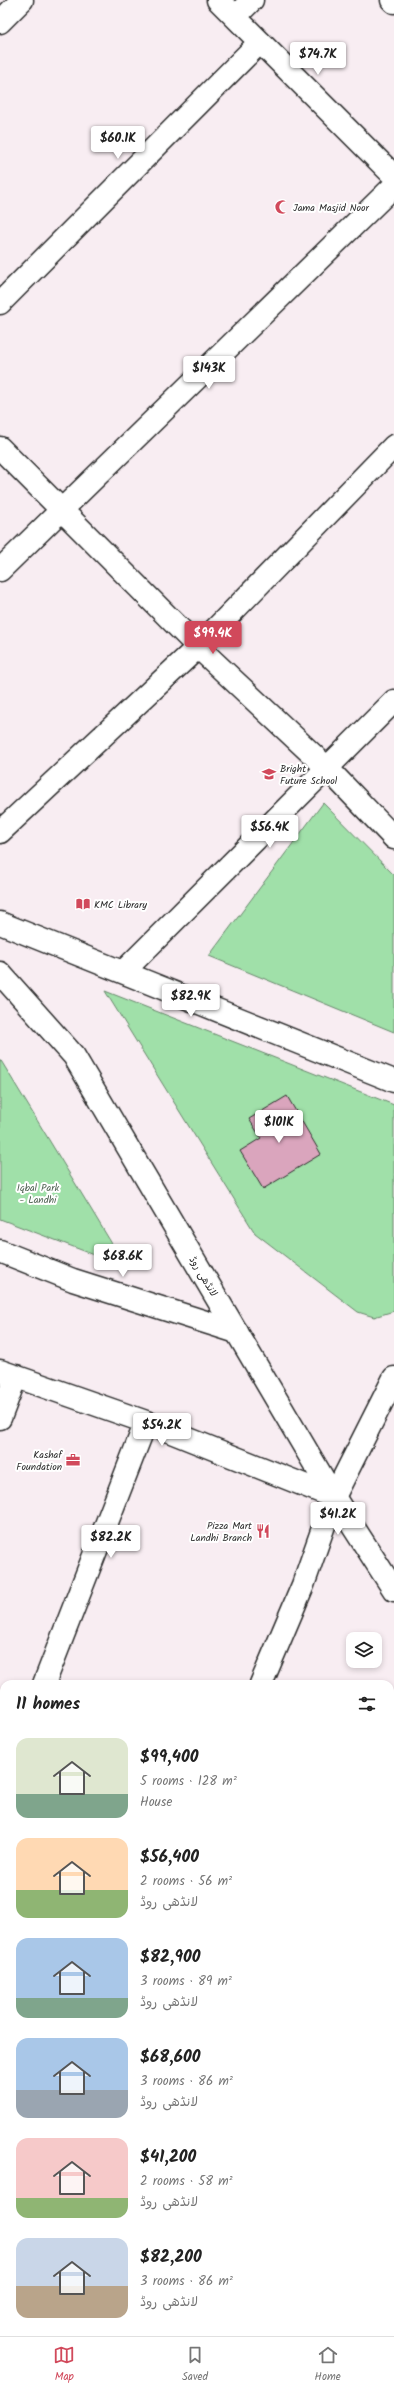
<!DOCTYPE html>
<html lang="en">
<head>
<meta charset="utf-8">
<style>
	:root { --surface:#fff; --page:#f6f6f6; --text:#222; --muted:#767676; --line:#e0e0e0; --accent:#d1495b }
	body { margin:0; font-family:Kalam,"Playpen Sans Arabic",sans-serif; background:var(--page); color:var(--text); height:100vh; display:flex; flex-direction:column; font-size:15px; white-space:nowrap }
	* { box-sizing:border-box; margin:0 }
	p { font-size:13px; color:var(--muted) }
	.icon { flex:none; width:22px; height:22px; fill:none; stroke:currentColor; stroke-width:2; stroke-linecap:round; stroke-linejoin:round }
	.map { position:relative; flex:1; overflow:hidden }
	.drawer { position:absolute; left:0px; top:1680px; width:394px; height:656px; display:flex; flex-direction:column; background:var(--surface); border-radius:12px 12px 0 0; box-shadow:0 2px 6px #0003 }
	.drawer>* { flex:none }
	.controls { position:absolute; left:346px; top:1632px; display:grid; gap:8px }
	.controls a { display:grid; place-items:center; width:36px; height:36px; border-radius:8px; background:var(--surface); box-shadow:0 2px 6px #0003; font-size:20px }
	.price { position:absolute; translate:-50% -34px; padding:0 9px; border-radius:4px; background:#fff; color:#222; font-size:13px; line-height:26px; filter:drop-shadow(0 1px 2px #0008) }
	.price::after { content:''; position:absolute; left:50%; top:24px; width:12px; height:9px; margin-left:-6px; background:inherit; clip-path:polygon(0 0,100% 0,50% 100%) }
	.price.current { background:var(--accent); color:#fff }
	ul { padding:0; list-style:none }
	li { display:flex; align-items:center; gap:12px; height:100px; padding:0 16px }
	li span { display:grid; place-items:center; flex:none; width:112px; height:80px; border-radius:12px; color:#555 }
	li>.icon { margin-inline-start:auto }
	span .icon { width:48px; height:48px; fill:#fffc; stroke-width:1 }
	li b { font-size:17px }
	h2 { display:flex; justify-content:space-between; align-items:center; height:48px; padding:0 16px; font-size:17px }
	.tab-bar { display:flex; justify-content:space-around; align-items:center; height:56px; border-top:1px solid var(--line); background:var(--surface); font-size:11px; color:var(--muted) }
	.tab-bar a { display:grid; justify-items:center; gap:2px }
	.tab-bar .current { color:var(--accent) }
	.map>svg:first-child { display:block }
	.green { fill:#a0e0a9; stroke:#66866a }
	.building { fill:#daa5bd; stroke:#2b2b2b }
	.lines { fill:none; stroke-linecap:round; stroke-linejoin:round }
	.minor-casing { stroke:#2b2b2b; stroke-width:25 }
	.major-casing { stroke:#2b2b2b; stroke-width:25 }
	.minor { stroke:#fff; stroke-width:22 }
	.major { stroke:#fff; stroke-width:22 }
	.labels { text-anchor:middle; stroke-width:4; stroke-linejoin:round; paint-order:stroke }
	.poi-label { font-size:10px; fill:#2b2b2b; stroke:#fff; text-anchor:start }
	.park-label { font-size:10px; fill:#4e6151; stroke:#fff }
	.street-label { font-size:10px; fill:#2b2b2b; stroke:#fff }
</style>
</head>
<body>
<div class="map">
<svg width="394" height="2336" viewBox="0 0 394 2336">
	<rect width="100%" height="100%" fill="#f8edf2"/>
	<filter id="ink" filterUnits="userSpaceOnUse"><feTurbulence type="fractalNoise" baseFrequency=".025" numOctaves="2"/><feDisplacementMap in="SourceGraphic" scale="8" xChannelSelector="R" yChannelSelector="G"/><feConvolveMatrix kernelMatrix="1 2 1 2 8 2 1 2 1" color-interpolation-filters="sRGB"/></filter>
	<g filter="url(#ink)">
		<!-- green -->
		<path class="green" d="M323 803 394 875V1032L209 956Z
			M105 991 394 1105V1311L374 1317 358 1312 255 1233Z
			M0 1059 126 1267 0 1219Z
			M390 2243 394 2249V2336H227L224 2332H390Z"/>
		<!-- building -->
		<path class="building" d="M287 1096 321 1154 263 1189 240 1151 261 1138 249 1119Z"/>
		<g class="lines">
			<defs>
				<path id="minor" d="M218 0 394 176
					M392 0 394 2
					M235 17 252 0
					M0 22 22 0
					M0 303 260 42
					M0 448 198 647 327 768 394 838
					M0 570 394 186
					M0 832 198 647 394 446
					M0 923 394 1081
					M123 972 394 701
					M0 1251 73 1280 237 1332
					M0 1371 146 1422 334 1497
					M0 1418 16 1376
					M44 1684 146 1422
					M261 1684 303 1585 334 1497 394 1378
					M0 1796 4 1786
					M0 2003 4 2005
					M390 2061 394 2059
					M1 2336 7 2332"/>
				<path id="major" d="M0 973 74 1056 334 1497 394 1590"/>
			</defs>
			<!-- minor casing -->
			<use href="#minor" class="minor-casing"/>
			<!-- major casing -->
			<use href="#major" class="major-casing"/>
			<!-- minor -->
			<use href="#minor" class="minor"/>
			<!-- major -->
			<use href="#major" class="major"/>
		</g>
	</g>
	<!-- icons -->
	<defs>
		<symbol id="mosque-bare" viewBox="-9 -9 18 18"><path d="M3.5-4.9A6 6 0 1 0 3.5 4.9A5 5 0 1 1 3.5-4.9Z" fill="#d1495b" stroke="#fff" stroke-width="2.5" paint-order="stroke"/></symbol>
		<symbol id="school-bare" viewBox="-9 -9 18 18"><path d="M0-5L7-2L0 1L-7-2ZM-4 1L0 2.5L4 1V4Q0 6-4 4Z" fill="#d1495b" stroke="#fff" stroke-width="2.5" paint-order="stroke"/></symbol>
		<symbol id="library-bare" viewBox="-9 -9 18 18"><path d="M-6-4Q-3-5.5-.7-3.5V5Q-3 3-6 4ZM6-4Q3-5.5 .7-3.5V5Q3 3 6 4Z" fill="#d1495b" stroke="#fff" stroke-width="2.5" paint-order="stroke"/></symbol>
		<symbol id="office-bare" viewBox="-9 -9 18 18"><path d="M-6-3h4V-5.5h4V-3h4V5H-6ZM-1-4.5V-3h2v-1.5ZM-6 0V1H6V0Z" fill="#d1495b" stroke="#fff" stroke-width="2.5" paint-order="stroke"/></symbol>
		<symbol id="restaurant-bare" viewBox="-9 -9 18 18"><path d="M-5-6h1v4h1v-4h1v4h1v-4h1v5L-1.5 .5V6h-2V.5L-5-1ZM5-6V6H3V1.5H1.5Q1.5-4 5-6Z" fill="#d1495b" stroke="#fff" stroke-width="2.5" paint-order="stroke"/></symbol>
	</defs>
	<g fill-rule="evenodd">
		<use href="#mosque-bare" x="272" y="197" width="20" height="20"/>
		<use href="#school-bare" x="259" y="764" width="20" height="20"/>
		<use href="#library-bare" x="73" y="894" width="20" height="20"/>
		<use href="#office-bare" x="63" y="1450" width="20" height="20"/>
		<use href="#restaurant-bare" x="253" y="1521" width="20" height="20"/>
	</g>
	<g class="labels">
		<!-- poi labels -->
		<g class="poi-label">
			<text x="293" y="211">Jama Masjid Noor</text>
			<text x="280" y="772">Bright<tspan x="280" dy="12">Future School</tspan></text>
			<text x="94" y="908">KMC Library</text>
			<text x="62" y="1458" text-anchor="end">Kashaf<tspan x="62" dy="12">Foundation</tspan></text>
			<text x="252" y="1529" text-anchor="end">Pizza Mart<tspan x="252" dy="12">Landhi Branch</tspan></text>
		</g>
		<!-- park labels -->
		<g class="park-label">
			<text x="38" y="1191">Iqbal Park<tspan x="38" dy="12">- Landhi</tspan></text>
		</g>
		<!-- street labels -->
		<g class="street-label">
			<text transform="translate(204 1276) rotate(59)" y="4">لانڈھی روڈ</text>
		</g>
	</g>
</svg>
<div class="controls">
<a><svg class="icon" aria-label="layers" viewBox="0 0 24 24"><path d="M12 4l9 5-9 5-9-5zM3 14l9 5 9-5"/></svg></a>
</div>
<b class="price" style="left:318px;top:76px">$74.7K</b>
<b class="price" style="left:118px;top:160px">$60.1K</b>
<b class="price" style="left:209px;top:390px">$143K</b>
<b class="price current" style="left:213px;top:655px">$99.4K</b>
<b class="price" style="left:270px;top:849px">$56.4K</b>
<b class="price" style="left:191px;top:1018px">$82.9K</b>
<b class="price" style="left:279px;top:1144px">$101K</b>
<b class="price" style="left:123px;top:1278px">$68.6K</b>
<b class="price" style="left:162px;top:1447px">$54.2K</b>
<b class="price" style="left:338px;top:1536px">$41.2K</b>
<b class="price" style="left:111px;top:1559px">$82.2K</b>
<section class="drawer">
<h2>11 homes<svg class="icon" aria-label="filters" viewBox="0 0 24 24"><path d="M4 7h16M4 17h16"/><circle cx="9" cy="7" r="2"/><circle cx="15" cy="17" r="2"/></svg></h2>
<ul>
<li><span style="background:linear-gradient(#dfe7d0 70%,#7fa58c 0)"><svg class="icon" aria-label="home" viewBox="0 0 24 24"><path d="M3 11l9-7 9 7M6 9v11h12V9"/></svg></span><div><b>$99,400</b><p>5 rooms · 128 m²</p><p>House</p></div></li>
<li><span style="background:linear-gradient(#ffd9b3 65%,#8fb573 0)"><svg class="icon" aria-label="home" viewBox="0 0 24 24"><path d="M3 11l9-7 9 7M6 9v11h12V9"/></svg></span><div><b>$56,400</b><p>2 rooms · 56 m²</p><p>لانڈھی روڈ</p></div></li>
<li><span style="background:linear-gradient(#a9c7e8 75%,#7fa58c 0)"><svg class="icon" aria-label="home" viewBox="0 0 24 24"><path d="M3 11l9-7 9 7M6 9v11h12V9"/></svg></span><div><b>$82,900</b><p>3 rooms · 89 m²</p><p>لانڈھی روڈ</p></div></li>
<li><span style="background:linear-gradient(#a9c7e8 65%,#9aa5b1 0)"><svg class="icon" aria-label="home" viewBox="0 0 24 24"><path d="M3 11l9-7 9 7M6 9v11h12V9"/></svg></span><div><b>$68,600</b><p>3 rooms · 86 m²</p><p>لانڈھی روڈ</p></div></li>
<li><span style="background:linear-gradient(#f6c9c9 75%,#8fb573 0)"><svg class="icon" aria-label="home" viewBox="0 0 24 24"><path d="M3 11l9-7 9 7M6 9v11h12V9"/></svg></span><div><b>$41,200</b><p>2 rooms · 58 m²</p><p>لانڈھی روڈ</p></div></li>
<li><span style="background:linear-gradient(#c9d6e8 60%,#b9a48a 0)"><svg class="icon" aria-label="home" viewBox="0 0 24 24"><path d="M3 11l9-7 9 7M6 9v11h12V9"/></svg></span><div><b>$82,200</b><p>3 rooms · 86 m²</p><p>لانڈھی روڈ</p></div></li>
</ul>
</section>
</div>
<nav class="tab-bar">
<a class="current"><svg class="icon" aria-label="map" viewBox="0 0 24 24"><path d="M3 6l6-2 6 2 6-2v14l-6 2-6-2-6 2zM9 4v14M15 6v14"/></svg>Map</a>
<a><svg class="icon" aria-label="saved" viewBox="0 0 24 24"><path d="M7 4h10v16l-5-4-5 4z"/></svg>Saved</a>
<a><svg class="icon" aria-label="home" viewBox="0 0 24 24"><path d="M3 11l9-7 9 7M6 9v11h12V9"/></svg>Home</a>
</nav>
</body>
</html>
